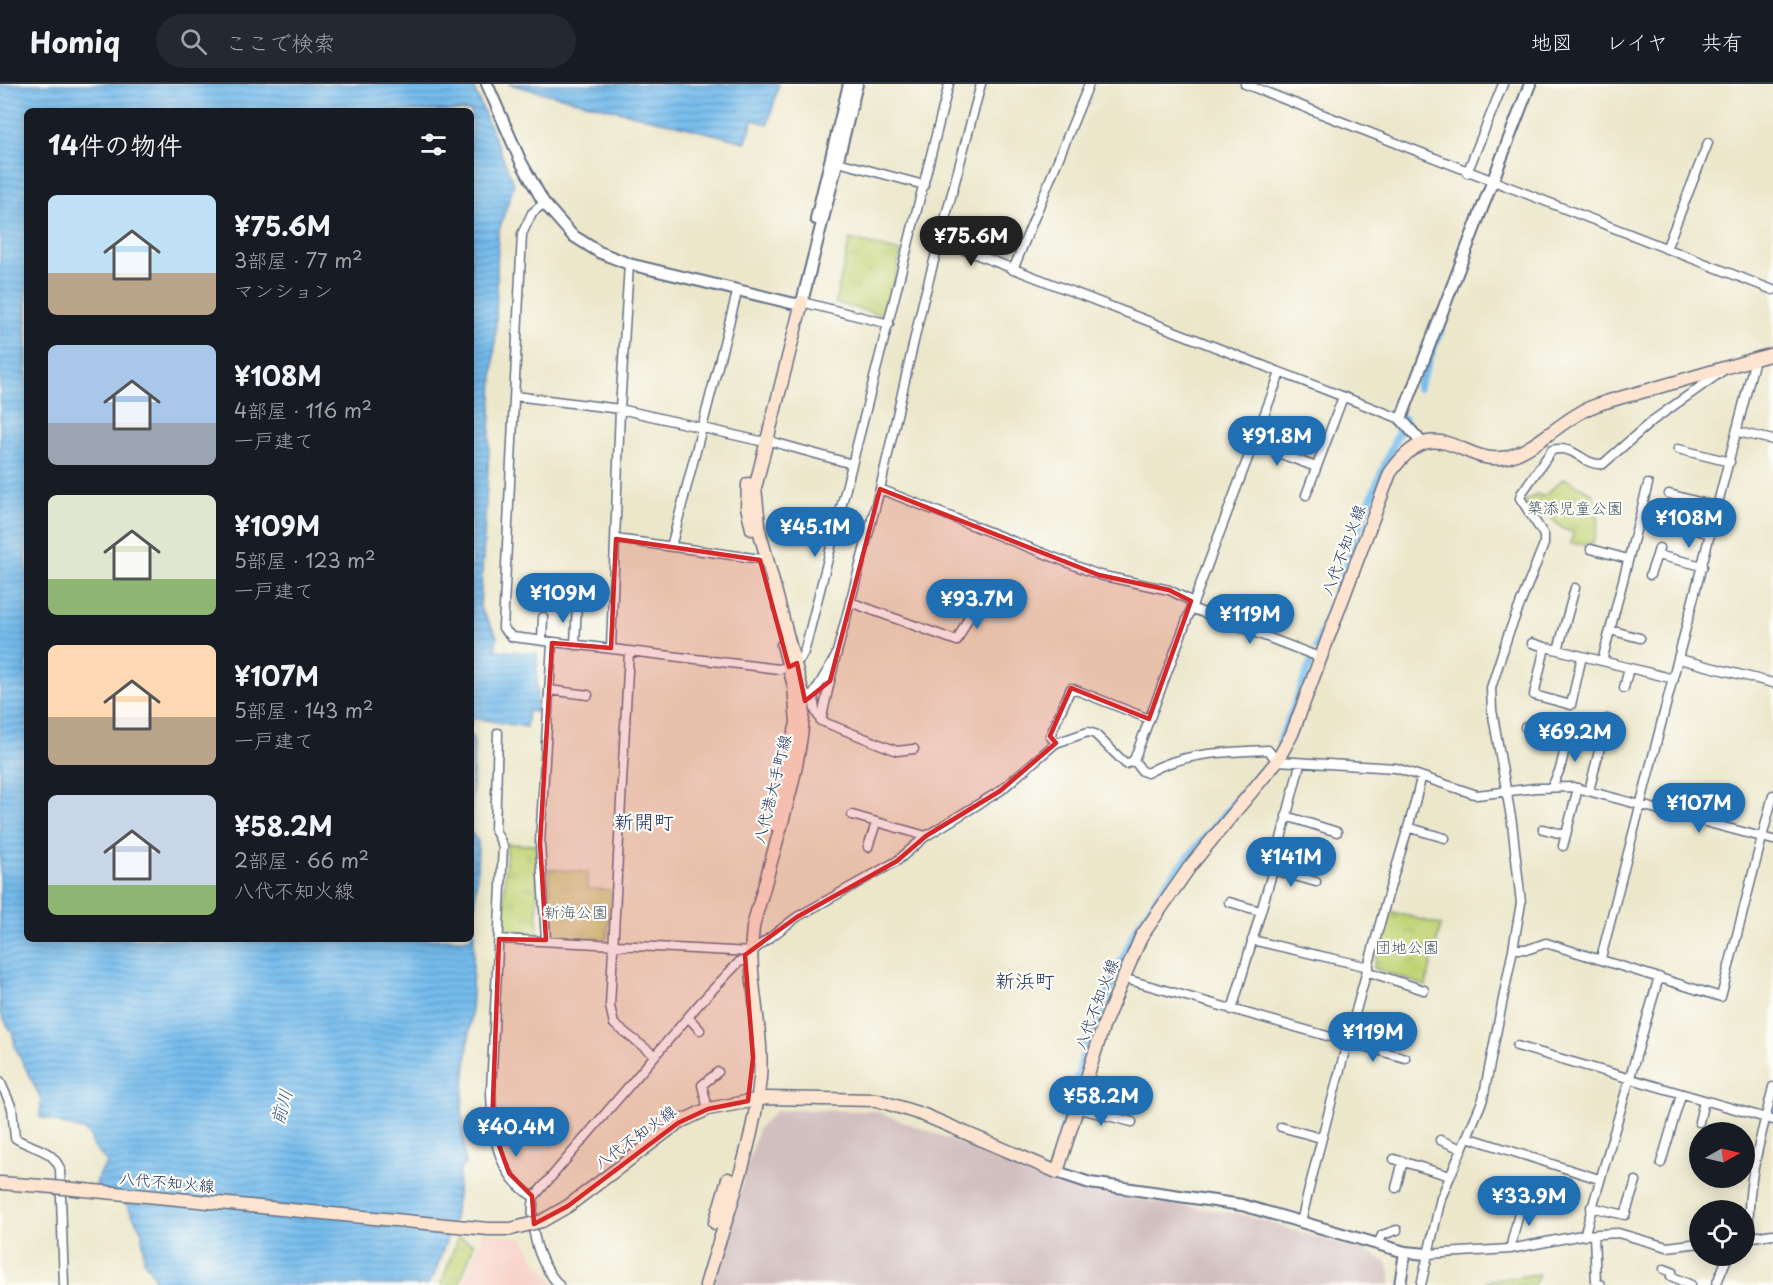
<!DOCTYPE html>
<html lang="ja">
<head>
<meta charset="utf-8">
<style>
	:root { --surface:#171b24; --page:#242831; --text:#f1f3f6; --muted:#9ea1a6; --line:#363941; --accent:#1f6fb2 }
	body { margin:0; font-family:"Playpen Sans","Klee One",sans-serif; background:var(--page); color:var(--text); height:100vh; display:flex; flex-direction:column; font-size:22px; white-space:nowrap }
	* { box-sizing:border-box; margin:0 }
	p { font-size:20px; color:var(--muted) }
	.icon { flex:none; width:33px; height:33px; fill:none; stroke:currentColor; stroke-width:2; stroke-linecap:round; stroke-linejoin:round }
	.map { position:relative; flex:1; overflow:hidden }
	.panel { position:absolute; left:24px; top:24px; width:450px; height:834px; display:flex; flex-direction:column; background:var(--surface); border-radius:9px; box-shadow:0 3px 15px #0003 }
	.panel>* { flex:none }
	.needle { width:39px; rotate:82deg }
	.buttons { position:absolute; left:1689px; top:1038px; display:grid; gap:12px }
	.buttons a { display:grid; place-items:center; width:66px; height:66px; border-radius:50%; background:var(--surface); box-shadow:0 3px 15px #0003; font-size:30px }
	.price { position:absolute; translate:-50% -51px; padding:0 14px; border-radius:21px; background:var(--accent); color:#fff; font-size:20px; line-height:39px; filter:drop-shadow(0 2px 3px #0008) }
	.price::after { content:''; position:absolute; left:50%; top:36px; width:18px; height:14px; margin-left:-9px; background:inherit; clip-path:polygon(0 0,100% 0,50% 100%) }
	.price.on { background:#222; color:#fff }
	ul { padding:0; list-style:none }
	li { display:flex; align-items:center; gap:18px; height:150px; padding:0 24px }
	li span { display:grid; place-items:center; flex:none; width:168px; height:120px; border-radius:9px; color:#555 }
	li>.icon { margin-inline-start:auto }
	span .icon { width:72px; height:72px; fill:#fffc; stroke-width:1 }
	li b { font-size:26px }
	h2 { display:flex; justify-content:space-between; align-items:center; height:72px; padding:0 24px; font-size:26px }
	header { display:flex; align-items:center; gap:36px; box-sizing:border-box; height:84px; padding:0 30px; background:var(--surface); border-bottom:2px solid var(--line) }
	header strong { font-size:28px }
	nav { display:flex; gap:33px; margin-inline-start:auto; font-size:21px }
	.search { width:420px; height:54px; background:var(--page); display:flex; align-items:center; gap:15px; box-sizing:border-box; padding:0 21px; border-radius:33px; color:var(--muted); font-size:22px }
	.map>svg:first-child { display:block }
	.built { fill:#f7d1c8 }
	.industrial { fill:#d2bfc0 }
	.grass { fill:url(#grass-tufts); stroke:#6e816a; stroke-width:1.5 }
	.water { fill:url(#water-rules); stroke:#4876a6; stroke-width:1.5 }
	.lines { fill:none; stroke-linecap:round; stroke-linejoin:round }
	.canal { stroke:#75bced; stroke-width:8 }
	.minor-casing { stroke:#646f84; stroke-width:11 }
	.tertiary-casing { stroke:#646f84; stroke-width:14 }
	.secondary-casing { stroke:#646f84; stroke-width:15 }
	.minor { stroke:#fff; stroke-width:8 }
	.tertiary { stroke:#fff; stroke-width:10 }
	.secondary { stroke:#fde4d0; stroke-width:12 }
	.secondary-bridge-casing { stroke:#646f84; stroke-width:15; stroke-linecap:butt }
	.secondary-bridge { stroke:#fde4d0; stroke-width:12 }
	.marked { fill:#d62828; fill-opacity:0.2; stroke:#d62828; stroke-width:4.5; stroke-linejoin:round }
	.labels { text-anchor:middle; stroke-width:4.5; stroke-linejoin:round; paint-order:stroke }
	.park-label { font-size:16px; fill:#445864; stroke:#fdfcf7 }
	.street-label { font-size:16px; fill:#1b2f5e; stroke:#fdfcf7 }
	.water-label { font-size:18px; font-style:italic; fill:#365989; stroke:#fdfcf7 }
	.quarter-label { font-size:20px; fill:#1b2f5e; stroke:#fdfcf7 }
</style>
</head>
<body>
<header>
<strong>Homiq</strong>
<div class="search"><svg class="icon" aria-label="search" viewBox="0 0 24 24"><circle cx="10" cy="10" r="6"/><path d="M15 15l6 6"/></svg>ここで検索</div>
<nav><a>地図</a><a>レイヤ</a><a>共有</a></nav>
</header>
<div class="map">
<svg width="1773" height="1201" viewBox="0 0 1773 1201">
	<defs>
		<pattern id="grass-tufts" width="24" height="20" patternUnits="userSpaceOnUse" patternTransform="scale(1.5)"><rect width="24" height="20" fill="#c1d375"/><path d="M3 7l-1-3M5 7V3M7 7l1-3M15 17l-1-3M17 17v-4M19 17l1-3" fill="none" stroke="#a5b568"/></pattern>
		<pattern id="water-rules" width="6" height="5" patternUnits="userSpaceOnUse" patternTransform="scale(1.5)"><rect width="6" height="5" fill="#75bced"/><path d="M0 2.5h6" fill="none" stroke="#5f99c3"/></pattern>
	</defs>
	<rect width="100%" height="100%" fill="#fdfcf7"/>
	<filter id="ink" filterUnits="userSpaceOnUse"><feTurbulence type="fractalNoise" baseFrequency=".0167" numOctaves="2"/><feDisplacementMap in="SourceGraphic" scale="12" xChannelSelector="R" yChannelSelector="G"/><feConvolveMatrix kernelMatrix="1 2 1 2 8 2 1 2 1" color-interpolation-filters="sRGB"/></filter>
	<filter id="wash" filterUnits="userSpaceOnUse"><feTurbulence type="fractalNoise" baseFrequency=".008" numOctaves="4" result="noise"/><feDisplacementMap in="SourceGraphic" scale="24" xChannelSelector="R" yChannelSelector="G"/><feGaussianBlur stdDeviation="1.35" result="paint"/><feColorMatrix in="noise" values="0 0 0 0 0 0 0 0 0 0 0 0 0 0 0 0 0 1.4 0 .05"/><feComposite in="paint" operator="in"/></filter>
	<g filter="url(#wash)">
		<rect width="100%" height="100%" fill="#ece7cb"/>
		<!-- built -->
		<path class="built" d="M484 1147 524 1155 535 1175 556 1201H462Z"/>
		<!-- industrial -->
		<path class="industrial" d="M790 1026 875 1027 1091 1108 1240 1130 1374 1170 1387 1179 1392 1195 1390 1201H713L758 1045 776 1027Z"/>
		<!-- grass -->
		<path class="grass" d="M850 155 901 168 887 232 835 219Z
			M1564 394 1592 409C1599 426 1600 446 1591 462L1570 459 1574 449 1563 445 1552 435V427L1546 421 1532 427 1523 418 1537 410 1544 412Z
			M507 760 536 761 538 849H502Z
			M548 785 587 788V805L611 806 607 855 560 852 553 846Z
			M1386 826 1441 841 1426 902 1374 884Z
			M458 1153 474 1160 459 1201H441Z
			M1539 1190 1534 1201H1485L1487 1197Z"/>
		<!-- water -->
		<path class="water" d="M0 0H472L514 100 498 149 496 240 480 524 497 552 495 566 537 570V628L528 627 526 643 472 634 471 641V27H27V855H471V649L474 659 471 748 478 758 471 931 462 1022 465 1080 460 1086 454 1135 434 1192 427 1201H155L154 1192 144 1177 142 1148 126 1120 96 1102 98 1091 108 1079 92 1061 91 1053 85 1047 40 1033 41 1015 15 963 13 950 0 929Z
			M508 0H779L768 40 753 36 746 58Z"/>
		<g class="lines">
			<!-- canal -->
			<path class="canal" d="M1418 304 1448 226
				M1317 563 1365 429 1404 335
				M1280 658 1313 574
				M1771 1031 1773 1021
				M1058 1063 1088 956 1135 847 1168 797 1261 688"/>
		</g>
	</g>
	<g filter="url(#ink)">
		<g class="lines">
			<defs>
				<path id="minor" d="M1245 0 1773 206
					M838 78 924 101
					M1467 89 1503 0
					M544 119 532 129 522 150 503 544 512 553 779 585C792 582 801 579 805 565L949 0
					M939 156 1401 335
					M1666 165 1708 59
					M1013 186 1089 0
					M802 218 889 240
					M515 312 620 325 760 357 766 356 852 380
					M1738 348 1773 356
					M1257 349 1283 361 1281 370 1316 383
					M1678 365 1730 378
					M1648 400 1640 431 1711 450
					M880 405 1099 491 1169 506 1191 517V524
					M1669 410 1718 423
					M1306 411 1343 313
					M616 455 768 476
					M671 463 738 205
					M1659 464 1657 471 1703 482
					M1591 465 1628 475
					M1650 491 1657 471
					M1575 504 1558 566 1602 577 1640 431
					M850 518 957 557 973 524
					M1191 524 1319 573
					M1610 546 1640 554
					M542 557 543 533
					M1532 559 1545 563
					M575 561 577 519
					M611 564 620 325 629 180
					M1558 566 1545 563 1534 611 1571 621 1582 572
					M629 568 610 922 614 940 654 971
					M1679 575 1773 599
					M1602 577 1674 595
					M1624 604 1629 584
					M549 606 588 611
					M813 611 815 626 821 637 835 575
					M804 614 813 611 836 572 880 405 923 218 981 0
					M821 637 897 667 914 665
					M1525 643 1568 653
					M498 649 495 746 503 762 491 1007C492 1046 495 1091 534 1113
					M1056 659 1050 652 1071 604 1149 635
					M1134 676 1142 687 1147 689C1183 668 1228 668 1268 666L1277 677 1396 684 1477 711 1535 704 1573 703 1773 756
					M1552 703 1560 685 1569 648
					M1589 707 1607 635
					M852 731 926 752
					M1286 732 1337 748
					M1410 744 1445 754
					M1543 745 1566 751
					M1563 762 1578 704
					M868 763 876 739
					M1273 786 1316 798
					M1229 818 1260 827
					M499 855 751 868 797 833 897 777 926 752 1000 707 1056 659 1088 648 1095 650 1126 680 1134 676 1280 289
					M546 856 540 759 552 559
					M1252 856 1369 883
					M1513 865H1529L1546 859 1721 913 1773 711
					M1601 874 1755 275
					M1369 888 1424 906
					M1122 894 1405 974
					M1232 926 1273 786 1300 680
					M688 933 700 946
					M1517 962 1773 1036
					M0 997 12 1024 15 1054C32 1065 52 1064 60 1085L64 1201
					M1076 1024 1132 1038
					M708 1025 702 1001 718 988
					M1699 1038 1704 1017
					M1281 1043 1321 1054
					M1467 1053 1599 1095
					M1440 1056 1462 1065
					M1394 1075 1450 1092
					M1661 1079 1681 1011
					M1396 1104 1403 1077
					M1591 1123 1625 1131 1636 1097
					M1301 1138C1326 1033 1355 929 1384 825 1396 781 1411 739 1421 694
					M1594 1151 1596 1198 1601 1201
					M1584 1152 1659 893
					M1750 1153C1744 1103 1762 1052 1773 1003
					M1745 1154 1773 1150
					M1378 1160 1382 1151 1397 1146
					M1510 1165 1523 1113 1529 1109
					M1427 1170 1510 1165 1582 1151 1618 1149 1667 1163 1700 1159
					M1664 1185 1672 1188 1671 1192 1691 1201
					M559 1201C537 1177 529 1145 534 1113L700 919 739 878 752 875
					M1421 1201 1441 1114 1483 1015 1513 865 1521 819 1512 739 1492 626 1491 604 1508 551 1544 460V451L1520 414 1521 410 1552 366C1576 360 1582 382 1603 380L1652 337 1724 286
					M1716 1201 1728 1172"/>
				<path id="tertiary" d="M487 0 521 78 544 119 572 151 599 168 629 180 795 220 802 218 857 0
					M816 135 849 0
					M1423 360 1401 335 1530 0
					M1057 1088 1090 1099 1242 1121 1405 1168 1427 1170
					M1400 1201 1405 1168"/>
				<path id="secondary" d="M748 400 747 423 752 445
					M772 740 797 639 794 602 783 561
					M0 1099 42 1102
					M542 1137 568 1122 678 1039 708 1025 767 1014 877 1016 924 1031 1057 1088 1104 940 1141 853 1191 781 1277 677 1292 650 1390 389C1437 322 1463 384 1507 373 1535 366 1562 336 1589 324 1610 315 1633 311 1655 304 1694 293 1733 281 1773 270
					M715 1139 728 1095
					M706 1201C725 1135 754 1062 760 994 764 944 746 894 753 844 756 828 762 812 766 796 782 736 803 676 804 614L760 449 755 404 802 218"/>
			</defs>
			<!-- minor casing -->
			<use href="#minor" class="minor-casing"/>
			<!-- tertiary casing -->
			<use href="#tertiary" class="tertiary-casing"/>
			<!-- secondary casing -->
			<use href="#secondary" class="secondary-casing"/>
			<!-- minor -->
			<use href="#minor" class="minor"/>
			<!-- tertiary -->
			<use href="#tertiary" class="tertiary"/>
			<!-- secondary -->
			<use href="#secondary" class="secondary"/>
			<defs>
				<path id="secondary-bridge" d="M42 1102 488 1145H511L542 1137"/>
			</defs>
			<!-- secondary-bridge casing -->
			<use href="#secondary-bridge" class="secondary-bridge-casing"/>
			<!-- secondary-bridge -->
			<use href="#secondary-bridge" class="secondary-bridge"/>
		</g>
	</g>
	<!-- marked area -->
	<path class="marked" d="M880 405 1099 491 1169 506 1191 517 1149 635 1071 604 1050 652 1056 659 1000 707 926 752 897 777 797 833 745 871 753 974 748 1017 708 1025 678 1039 568 1122 534 1140 532 1112 509 1089 492 1042 499 855 546 856 540 759 552 559 611 564 616 455 760 476 789 583 797 579 805 617 830 597Z"/>
	<g class="labels">
		<!-- park labels -->
		<g class="park-label">
			<text x="1575" y="430">築添児童公園</text>
			<text x="576" y="834">新海公園</text>
			<text x="1407" y="869">団地公園</text>
		</g>
		<!-- street labels -->
		<g class="street-label">
			<text transform="translate(1343 466) rotate(-69)" y="6">八代不知火線</text>
			<text transform="translate(772 705) rotate(-76)" y="6">八代港大手町線</text>
			<text transform="translate(1096 920) rotate(-69)" y="6">八代不知火線</text>
			<text transform="translate(635 1053) rotate(-36)" y="6">八代不知火線</text>
			<text transform="translate(167 1098) rotate(5)" y="6">八代不知火線</text>
		</g>
		<!-- water labels -->
		<g class="water-label">
			<text transform="translate(282 1023) rotate(-74)" y="6">前川</text>
		</g>
		<!-- quarter labels -->
		<g class="quarter-label">
			<text x="644" y="745">新開町</text>
			<text x="1025" y="904">新浜町</text>
		</g>
	</g>
</svg>
<div class="buttons">
<a><svg class="needle" viewBox="-14 -14 28 28"><path d="M0-13l5 13h-10z" fill="#e53935"/><path d="M0 13l5-13h-10z" fill="#9ea1a6"/></svg></a>
<a><svg class="icon" aria-label="locate" viewBox="0 0 24 24"><circle cx="12" cy="12" r="6"/><path d="M12 2v4M12 18v4M2 12h4M18 12h4"/></svg></a>
</div>
<b class="price on" style="left:971px;top:183px">¥75.6M</b>
<b class="price" style="left:1277px;top:383px">¥91.8M</b>
<b class="price" style="left:1689px;top:465px">¥108M</b>
<b class="price" style="left:815px;top:474px">¥45.1M</b>
<b class="price" style="left:563px;top:540px">¥109M</b>
<b class="price" style="left:977px;top:546px">¥93.7M</b>
<b class="price" style="left:1250px;top:561px">¥119M</b>
<b class="price" style="left:1575px;top:679px">¥69.2M</b>
<b class="price" style="left:1699px;top:750px">¥107M</b>
<b class="price" style="left:1291px;top:804px">¥141M</b>
<b class="price" style="left:1373px;top:979px">¥119M</b>
<b class="price" style="left:1101px;top:1043px">¥58.2M</b>
<b class="price" style="left:516px;top:1074px">¥40.4M</b>
<b class="price" style="left:1529px;top:1143px">¥33.9M</b>
<section class="panel">
<h2>14件の物件<svg class="icon" aria-label="filters" viewBox="0 0 24 24"><path d="M4 7h16M4 17h16"/><circle cx="9" cy="7" r="2"/><circle cx="15" cy="17" r="2"/></svg></h2>
<ul>
<li><span style="background:linear-gradient(#bfe0f5 65%,#b9a48a 0)"><svg class="icon" aria-label="home" viewBox="0 0 24 24"><path d="M3 11l9-7 9 7M6 9v11h12V9"/></svg></span><div><b>¥75.6M</b><p>3部屋 · 77 m²</p><p>マンション</p></div></li>
<li><span style="background:linear-gradient(#a9c7e8 65%,#9aa5b1 0)"><svg class="icon" aria-label="home" viewBox="0 0 24 24"><path d="M3 11l9-7 9 7M6 9v11h12V9"/></svg></span><div><b>¥108M</b><p>4部屋 · 116 m²</p><p>一戸建て</p></div></li>
<li><span style="background:linear-gradient(#dfe7d0 70%,#8fb573 0)"><svg class="icon" aria-label="home" viewBox="0 0 24 24"><path d="M3 11l9-7 9 7M6 9v11h12V9"/></svg></span><div><b>¥109M</b><p>5部屋 · 123 m²</p><p>一戸建て</p></div></li>
<li><span style="background:linear-gradient(#ffd9b3 60%,#b9a48a 0)"><svg class="icon" aria-label="home" viewBox="0 0 24 24"><path d="M3 11l9-7 9 7M6 9v11h12V9"/></svg></span><div><b>¥107M</b><p>5部屋 · 143 m²</p><p>一戸建て</p></div></li>
<li><span style="background:linear-gradient(#c9d6e8 75%,#8fb573 0)"><svg class="icon" aria-label="home" viewBox="0 0 24 24"><path d="M3 11l9-7 9 7M6 9v11h12V9"/></svg></span><div><b>¥58.2M</b><p>2部屋 · 66 m²</p><p>八代不知火線</p></div></li>
</ul>
</section>
</div>
</body>
</html>
